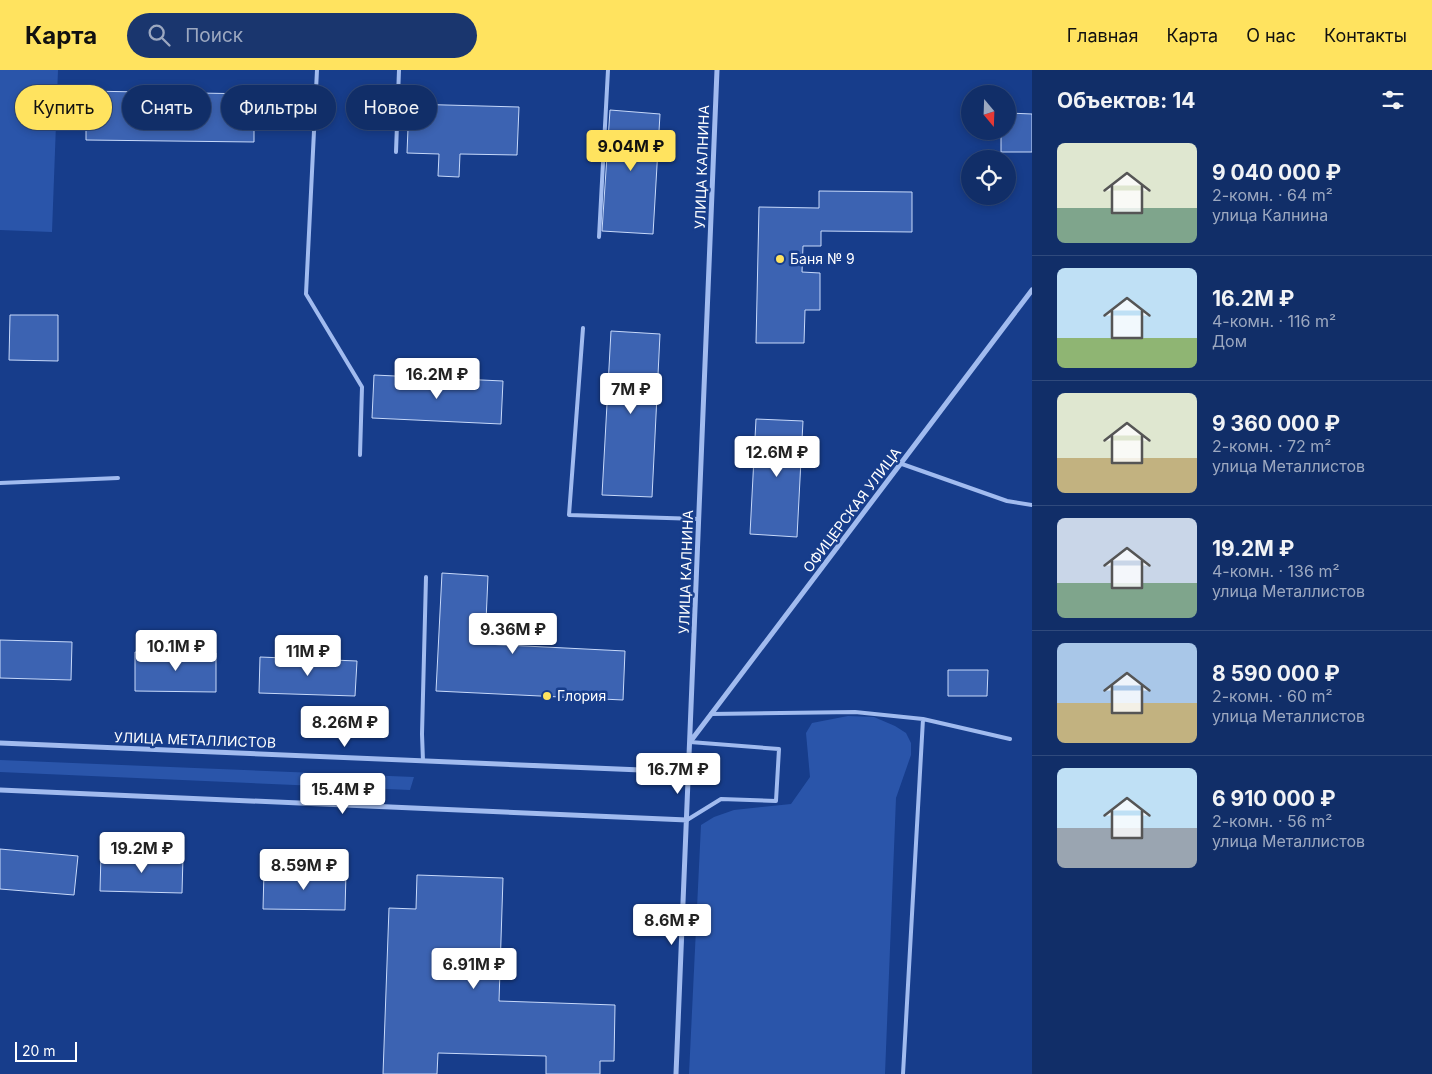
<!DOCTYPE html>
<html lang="ru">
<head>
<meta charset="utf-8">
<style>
	:root { --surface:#112e68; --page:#1a366e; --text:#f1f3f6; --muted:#9ca8c0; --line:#304a7c; --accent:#ffe35f }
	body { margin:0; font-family:Inter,sans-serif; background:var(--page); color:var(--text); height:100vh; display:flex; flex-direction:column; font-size:19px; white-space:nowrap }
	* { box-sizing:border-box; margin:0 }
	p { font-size:16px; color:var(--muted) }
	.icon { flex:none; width:28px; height:28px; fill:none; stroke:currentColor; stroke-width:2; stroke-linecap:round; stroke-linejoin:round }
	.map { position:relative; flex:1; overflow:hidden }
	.panel { display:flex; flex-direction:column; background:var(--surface); width:400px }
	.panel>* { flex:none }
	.banner { position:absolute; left:15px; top:15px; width:475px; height:45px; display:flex; gap:10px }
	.needle { width:32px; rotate:161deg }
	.fabs { position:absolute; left:961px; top:15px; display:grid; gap:10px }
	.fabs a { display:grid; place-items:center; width:55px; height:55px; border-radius:50%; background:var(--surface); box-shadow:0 2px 8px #0003,0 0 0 1px var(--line); font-size:25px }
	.scale { position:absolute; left:15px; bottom:12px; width:62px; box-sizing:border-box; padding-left:5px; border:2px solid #fff; border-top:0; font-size:14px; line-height:18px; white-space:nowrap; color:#fff; -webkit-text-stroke:4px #173d8b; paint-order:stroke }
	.price { position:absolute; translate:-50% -42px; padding:0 11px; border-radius:5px; background:#fff; color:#222; font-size:16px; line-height:32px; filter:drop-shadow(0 1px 2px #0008) }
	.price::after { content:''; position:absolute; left:50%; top:30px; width:15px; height:11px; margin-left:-8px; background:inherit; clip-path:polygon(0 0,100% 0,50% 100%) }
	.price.current { background:var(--accent); color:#111 }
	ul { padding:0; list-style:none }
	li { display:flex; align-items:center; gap:15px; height:125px; padding:0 25px }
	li+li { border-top:1px solid var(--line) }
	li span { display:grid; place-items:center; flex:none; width:140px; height:100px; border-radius:8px; color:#555 }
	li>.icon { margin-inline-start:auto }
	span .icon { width:60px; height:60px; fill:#fffc; stroke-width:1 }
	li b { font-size:21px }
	h2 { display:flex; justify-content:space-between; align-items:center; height:60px; padding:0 25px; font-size:21px }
	.chip { padding:0 18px; border-radius:22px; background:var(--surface); box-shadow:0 2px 8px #0003,0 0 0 1px var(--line); font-size:18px; line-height:45px }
	.chip.current { background:var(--accent); color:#111 }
	header { display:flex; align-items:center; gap:30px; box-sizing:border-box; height:70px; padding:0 25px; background:var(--accent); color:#111 }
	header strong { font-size:24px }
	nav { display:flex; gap:28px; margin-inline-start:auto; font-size:18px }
	.search { width:350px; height:45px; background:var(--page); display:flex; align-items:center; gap:12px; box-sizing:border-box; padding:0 18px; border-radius:28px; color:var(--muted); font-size:19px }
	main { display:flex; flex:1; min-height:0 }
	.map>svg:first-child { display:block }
	.green { fill:#2a55aa }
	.building { fill:#3c63b2; stroke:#c7d9fa }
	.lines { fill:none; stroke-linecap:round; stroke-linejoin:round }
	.lane { stroke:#a1bbef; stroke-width:4 }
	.street { stroke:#a1bbef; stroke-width:5 }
	.poi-dot { fill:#ffe35f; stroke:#173d8b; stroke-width:2 }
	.labels { text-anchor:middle; stroke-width:5; stroke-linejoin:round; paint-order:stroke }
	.street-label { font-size:14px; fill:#fff; stroke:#173d8b }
	.poi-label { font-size:14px; fill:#fff; stroke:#173d8b; text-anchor:start }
</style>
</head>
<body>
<header>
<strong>Карта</strong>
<div class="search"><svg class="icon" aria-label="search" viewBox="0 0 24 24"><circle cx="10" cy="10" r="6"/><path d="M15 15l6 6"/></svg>Поиск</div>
<nav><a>Главная</a><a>Карта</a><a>О нас</a><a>Контакты</a></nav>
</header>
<main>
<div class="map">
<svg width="1032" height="1004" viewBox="0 0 1032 1004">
	<rect width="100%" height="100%" fill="#173d8b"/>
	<!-- green -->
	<path class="green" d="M0 0H58L52 162 0 160Z
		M848 646 874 647 895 656 906 663 911 673V685L896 728 885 1004H689L701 755 714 747 734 740 791 734 810 707 806 663 812 653Z
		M0 690 414 707 410 720 0 702Z"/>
	<!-- building -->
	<path class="building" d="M86 21 254 24V72L86 70Z
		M409 34 519 37 517 85 460 84 459 107 438 106 439 84 407 83Z
		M610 40 660 44 653 164 602 161Z
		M1008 43 1032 44V82H1001V61H1008Z
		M819 121 912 122V162L821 161V176H803L802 202 820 203V240H805L804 273H756L759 137 819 138Z
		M10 245H58V291L9 290Z
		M611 261 660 264 652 427 602 425Z
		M374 305 503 311 501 354 372 348Z
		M756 349 803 351 797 467 750 464Z
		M442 503 488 506 485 574 625 581 623 630 436 621Z
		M0 570 72 572 71 610 0 608Z
		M135 582 216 583V622L135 621Z
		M260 587 357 591 355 626 259 623Z
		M948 600H988L987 626H948Z
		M0 779 78 786 74 825 0 819Z
		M101 784 183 786 182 823 100 821Z
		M264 801 346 803 345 840 263 839Z
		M417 805 503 808 499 931 615 935 614 991H600V1004H546V986L438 983 437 1004H383L389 838 416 839Z"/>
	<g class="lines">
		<!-- lane -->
		<path class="lane" d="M317 0 306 224 362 317 360 385
			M396 82 399 0
			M599 167 608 0
			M583 258 569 445 699 449
			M902 394 1007 431 1032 435
			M0 413 118 408
			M711 644 855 642 923 649 1010 669
			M423 691 422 664 426 507
			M687 750 721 729 776 731 779 679 690 672
			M903 1004 923 649"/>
		<!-- street -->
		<path class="street" d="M690 672 1032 220
			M0 673 689 702
			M0 720 687 750
			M676 1004 717 0"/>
	</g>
	<!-- markers -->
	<g class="poi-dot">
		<circle cx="780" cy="189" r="5"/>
		<circle cx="547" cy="626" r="5"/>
	</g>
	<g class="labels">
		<!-- street labels -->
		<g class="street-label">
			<text transform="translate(702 97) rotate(-88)" y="5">УЛИЦА КАЛНИНА</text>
			<text transform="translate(852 440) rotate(-53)" y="5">ОФИЦЕРСКАЯ УЛИЦА</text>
			<text transform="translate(686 502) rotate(-88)" y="5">УЛИЦА КАЛНИНА</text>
			<text transform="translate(195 670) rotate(2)" y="5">УЛИЦА МЕТАЛЛИСТОВ</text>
		</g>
		<!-- poi labels -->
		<g class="poi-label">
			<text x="790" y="194">Баня № 9</text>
			<text x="557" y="631">Глория</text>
		</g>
	</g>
</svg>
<div class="fabs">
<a><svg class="needle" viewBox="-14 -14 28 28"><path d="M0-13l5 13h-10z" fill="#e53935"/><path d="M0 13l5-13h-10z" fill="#9ca8c0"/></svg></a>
<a><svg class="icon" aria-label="locate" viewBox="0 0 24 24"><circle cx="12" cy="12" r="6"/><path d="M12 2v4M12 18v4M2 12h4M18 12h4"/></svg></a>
</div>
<div class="scale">20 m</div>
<b class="price current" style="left:631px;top:102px">9.04M ₽</b>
<b class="price" style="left:437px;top:330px">16.2M ₽</b>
<b class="price" style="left:631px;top:345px">7M ₽</b>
<b class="price" style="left:777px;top:408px">12.6M ₽</b>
<b class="price" style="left:513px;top:585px">9.36M ₽</b>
<b class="price" style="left:176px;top:602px">10.1M ₽</b>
<b class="price" style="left:308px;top:607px">11M ₽</b>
<b class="price" style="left:345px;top:678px">8.26M ₽</b>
<b class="price" style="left:678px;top:725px">16.7M ₽</b>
<b class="price" style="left:343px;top:745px">15.4M ₽</b>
<b class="price" style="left:142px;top:804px">19.2M ₽</b>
<b class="price" style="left:304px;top:821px">8.59M ₽</b>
<b class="price" style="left:672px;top:876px">8.6M ₽</b>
<b class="price" style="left:474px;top:920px">6.91M ₽</b>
<div class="banner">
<a class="chip current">Купить</a>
<a class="chip">Снять</a>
<a class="chip">Фильтры</a>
<a class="chip">Новое</a>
</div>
</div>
<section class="panel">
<h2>Объектов: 14<svg class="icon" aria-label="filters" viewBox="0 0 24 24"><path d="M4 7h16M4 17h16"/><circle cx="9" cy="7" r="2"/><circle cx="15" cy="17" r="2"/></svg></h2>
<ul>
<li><span style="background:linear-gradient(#dfe7d0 65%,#7fa58c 0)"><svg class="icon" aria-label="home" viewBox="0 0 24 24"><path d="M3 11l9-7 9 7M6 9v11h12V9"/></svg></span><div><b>9 040 000 ₽</b><p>2-комн. · 64 m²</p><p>улица Калнина</p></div></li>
<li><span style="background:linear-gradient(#bfe0f5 70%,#8fb573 0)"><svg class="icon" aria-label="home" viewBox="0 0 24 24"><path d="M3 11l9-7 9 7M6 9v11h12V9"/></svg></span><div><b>16.2M ₽</b><p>4-комн. · 116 m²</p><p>Дом</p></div></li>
<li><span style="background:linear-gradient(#dfe7d0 65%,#c2b280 0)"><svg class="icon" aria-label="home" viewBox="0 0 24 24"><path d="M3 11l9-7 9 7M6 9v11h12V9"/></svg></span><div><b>9 360 000 ₽</b><p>2-комн. · 72 m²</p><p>улица Металлистов</p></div></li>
<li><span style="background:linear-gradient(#c9d6e8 65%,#7fa58c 0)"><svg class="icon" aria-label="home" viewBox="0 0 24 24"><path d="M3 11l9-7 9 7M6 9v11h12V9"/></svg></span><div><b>19.2M ₽</b><p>4-комн. · 136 m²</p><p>улица Металлистов</p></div></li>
<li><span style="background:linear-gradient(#a9c7e8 60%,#c2b280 0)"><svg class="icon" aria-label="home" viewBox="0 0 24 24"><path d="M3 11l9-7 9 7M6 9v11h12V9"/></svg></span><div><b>8 590 000 ₽</b><p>2-комн. · 60 m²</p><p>улица Металлистов</p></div></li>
<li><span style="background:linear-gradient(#bfe0f5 60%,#9aa5b1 0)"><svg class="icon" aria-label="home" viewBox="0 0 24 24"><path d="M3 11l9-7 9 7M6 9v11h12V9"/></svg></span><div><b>6 910 000 ₽</b><p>2-комн. · 56 m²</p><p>улица Металлистов</p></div></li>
</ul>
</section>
</main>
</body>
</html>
